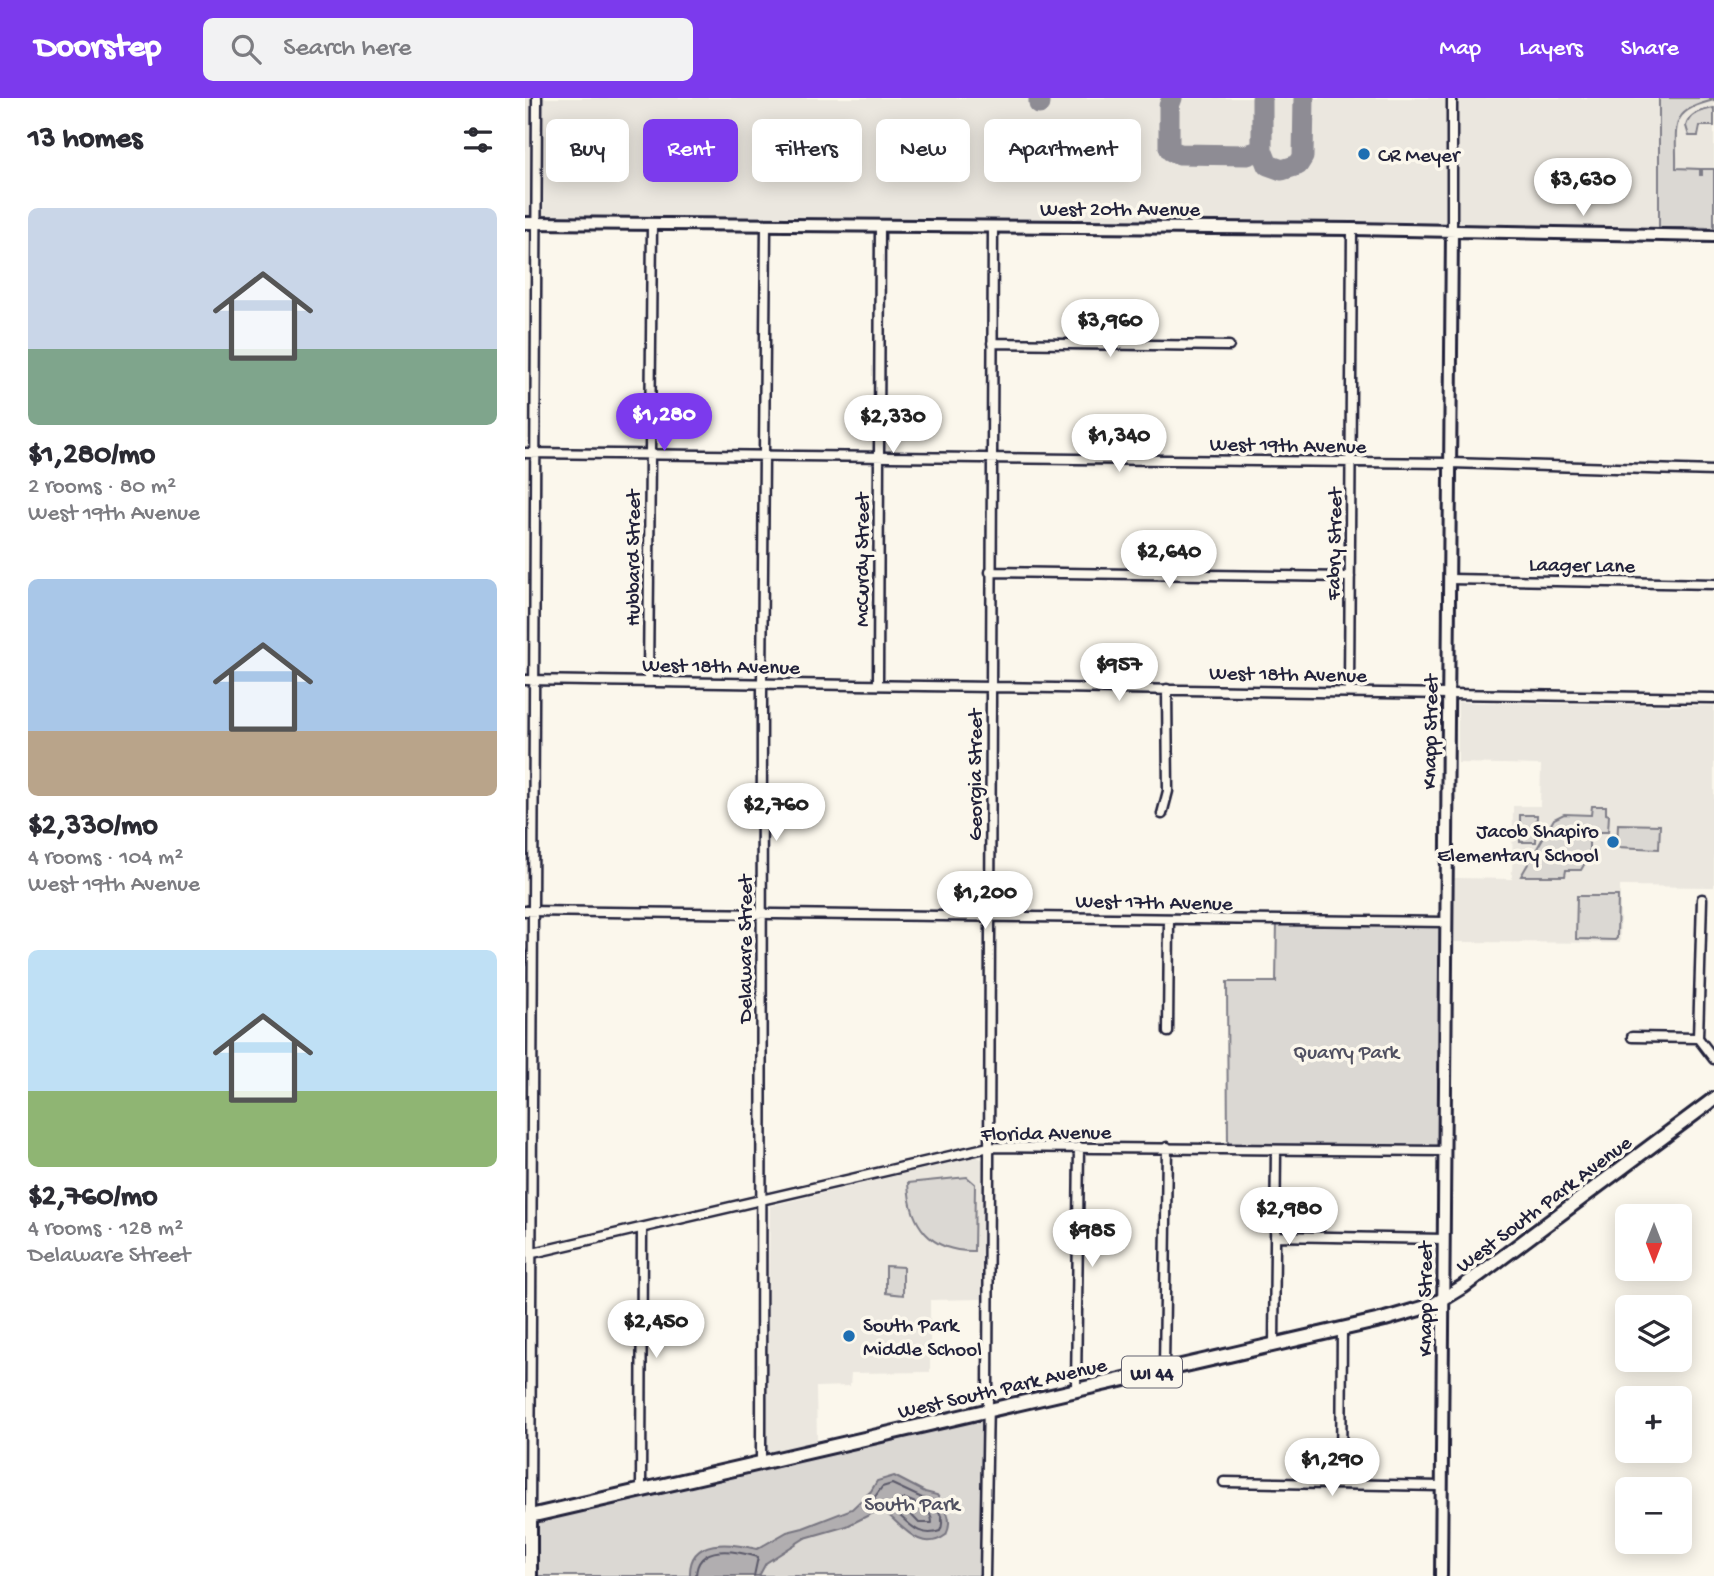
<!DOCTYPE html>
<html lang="en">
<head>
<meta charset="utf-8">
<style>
	:root { --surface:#fff; --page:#f2f2f3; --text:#2b2b33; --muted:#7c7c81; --accent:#7c3aed }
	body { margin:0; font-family:"Gochi Hand",sans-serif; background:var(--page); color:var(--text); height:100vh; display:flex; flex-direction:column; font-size:26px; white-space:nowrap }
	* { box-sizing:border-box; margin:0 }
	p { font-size:23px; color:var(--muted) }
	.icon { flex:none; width:38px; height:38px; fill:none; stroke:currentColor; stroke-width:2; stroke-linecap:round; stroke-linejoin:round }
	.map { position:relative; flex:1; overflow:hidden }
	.drawer { display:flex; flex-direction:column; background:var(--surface); width:525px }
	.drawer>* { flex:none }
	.guide { position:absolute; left:21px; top:21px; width:665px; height:63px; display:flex; gap:14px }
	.needle { width:46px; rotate:180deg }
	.tools { position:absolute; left:1090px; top:1106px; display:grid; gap:14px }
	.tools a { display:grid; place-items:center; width:77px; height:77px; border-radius:10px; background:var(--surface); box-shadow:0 4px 18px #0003; font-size:35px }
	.price { position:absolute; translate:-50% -60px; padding:0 16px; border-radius:24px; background:#fff; color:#222; font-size:23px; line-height:46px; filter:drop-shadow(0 2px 4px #0008) }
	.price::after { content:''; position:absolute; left:50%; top:42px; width:21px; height:16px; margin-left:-10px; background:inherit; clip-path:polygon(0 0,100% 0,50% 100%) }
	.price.on { background:var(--accent); color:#fff }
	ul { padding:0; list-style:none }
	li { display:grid; align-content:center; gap:14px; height:371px; padding:0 28px }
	li span { display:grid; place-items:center; height:217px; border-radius:10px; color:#555 }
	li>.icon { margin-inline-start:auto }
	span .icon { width:126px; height:126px; fill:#fffc; stroke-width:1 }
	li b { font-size:30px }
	h2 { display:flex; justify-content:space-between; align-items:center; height:84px; padding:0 28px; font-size:30px }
	.pill { padding:0 24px; border-radius:10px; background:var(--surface); box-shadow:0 4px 18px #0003; font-size:24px; line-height:63px }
	.pill.on { background:var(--accent); color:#fff }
	header { display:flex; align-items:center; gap:42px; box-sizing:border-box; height:98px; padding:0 35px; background:var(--accent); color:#fff }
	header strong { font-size:33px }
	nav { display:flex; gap:38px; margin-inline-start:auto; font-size:24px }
	.search { width:490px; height:63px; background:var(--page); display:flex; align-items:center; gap:18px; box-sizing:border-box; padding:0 24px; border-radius:10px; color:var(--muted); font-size:26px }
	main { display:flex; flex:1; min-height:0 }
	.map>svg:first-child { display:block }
	.built { fill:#ebe7df }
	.green { fill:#dbd8d3; stroke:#7e7d87; stroke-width:2 }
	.water { fill:#b1aeb0; stroke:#787681; stroke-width:2 }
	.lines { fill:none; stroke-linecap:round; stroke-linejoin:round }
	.shore { stroke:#5b5a6a; stroke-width:2 }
	.taxiway { stroke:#8e8c94; stroke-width:21 }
	.street-casing { stroke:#22223b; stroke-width:13 }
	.secondary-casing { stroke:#22223b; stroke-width:16 }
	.primary-casing { stroke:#22223b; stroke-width:18 }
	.street { stroke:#fbf7ec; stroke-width:8 }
	.secondary { stroke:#fbf7ec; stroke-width:10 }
	.primary { stroke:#fbf7ec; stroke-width:12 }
	.poi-dot { fill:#1f6fb2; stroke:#fbf7ec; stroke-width:2.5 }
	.labels { text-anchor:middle; stroke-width:7; stroke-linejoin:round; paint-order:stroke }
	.shield { fill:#fbf7ec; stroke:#636270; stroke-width:2 }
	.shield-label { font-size:19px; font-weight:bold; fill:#22223b }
	.poi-label { font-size:21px; fill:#22223b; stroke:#fbf7ec; text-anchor:start }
	.street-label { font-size:21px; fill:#22223b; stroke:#fbf7ec }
	.park-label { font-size:21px; fill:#505061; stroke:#fbf7ec }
</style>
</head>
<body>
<header>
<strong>Doorstep</strong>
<div class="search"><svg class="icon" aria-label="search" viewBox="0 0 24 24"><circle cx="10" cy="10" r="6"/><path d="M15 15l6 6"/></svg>Search here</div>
<nav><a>Map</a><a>Layers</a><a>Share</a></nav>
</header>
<main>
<section class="drawer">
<h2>13 homes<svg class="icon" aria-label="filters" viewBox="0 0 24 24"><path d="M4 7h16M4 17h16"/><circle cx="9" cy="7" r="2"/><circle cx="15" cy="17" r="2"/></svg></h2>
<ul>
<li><span style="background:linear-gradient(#c9d6e8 65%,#7fa58c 0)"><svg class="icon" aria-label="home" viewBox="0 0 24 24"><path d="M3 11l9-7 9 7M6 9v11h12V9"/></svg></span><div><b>$1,280/mo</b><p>2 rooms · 80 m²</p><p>West 19th Avenue</p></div></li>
<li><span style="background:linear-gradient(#a9c7e8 70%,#b9a48a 0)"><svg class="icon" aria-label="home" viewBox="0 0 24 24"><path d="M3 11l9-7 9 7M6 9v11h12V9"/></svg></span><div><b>$2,330/mo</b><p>4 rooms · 104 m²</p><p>West 19th Avenue</p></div></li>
<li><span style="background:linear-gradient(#bfe0f5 65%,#8fb573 0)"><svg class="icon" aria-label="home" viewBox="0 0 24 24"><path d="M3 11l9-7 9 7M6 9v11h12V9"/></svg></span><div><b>$2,760/mo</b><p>4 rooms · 128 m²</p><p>Delaware Street</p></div></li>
</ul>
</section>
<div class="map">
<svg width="1189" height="1478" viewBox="0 0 1189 1478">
	<rect width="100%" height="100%" fill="#fbf7ec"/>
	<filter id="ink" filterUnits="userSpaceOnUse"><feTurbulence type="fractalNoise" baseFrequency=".0143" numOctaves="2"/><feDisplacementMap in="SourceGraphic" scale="14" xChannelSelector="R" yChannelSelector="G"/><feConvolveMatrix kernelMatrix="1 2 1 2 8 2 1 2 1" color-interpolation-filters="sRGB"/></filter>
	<g filter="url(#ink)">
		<!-- built -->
		<path class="built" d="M0 0H1189V130L784 124 0 117Z
			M933 604 1189 608V789L1095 788V845L929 844 930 780 987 781 988 708H1015L1016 667 933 665Z
			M452 1058 458 1062 457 1201 405 1202V1274L326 1275 325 1288 291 1289 292 1344 249 1354 243 1352 241 1349V1297L245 1108Z"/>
		<!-- green -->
		<path class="green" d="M1134 0H1189V2C1142 13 1152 29 1151 70L1175 71V77H1177V71H1189V130L1134 129Z
			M1189 10V28H1175L1173 38H1164L1161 28C1165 14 1176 13 1189 10Z
			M1067 708H1081V716L1084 717 1083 734H1064V758L1056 772H1041L1040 778H996L1029 721 1039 716 1066 717Z
			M995 717H1012L1011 744H995Z
			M1093 726 1135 727 1134 751 1092 749Z
			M1052 798H1093L1092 840 1090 842 1051 841Z
			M752 822 921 824 920 1053 703 1051 702 884H751Z
			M442 1079 450 1086 449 1153C406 1154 385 1128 383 1085Z
			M361 1168 378 1169V1197L361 1195Z
			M463 1312 460 1478H5V1418Z"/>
		<!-- water -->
		<path class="water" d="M369 1378 400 1394 412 1397C420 1410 429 1421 421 1437 394 1457 375 1424 356 1411L322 1428 280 1440 241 1465 234 1478H165C163 1438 207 1445 232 1451L262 1434 278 1430 327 1411 346 1393 352 1383Z"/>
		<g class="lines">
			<!-- shore -->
			<path class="shore" d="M367 1386 397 1400 407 1402C413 1412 421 1421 415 1433 385 1444 377 1407 350 1404L349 1400 357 1389Z
				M380 1401C392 1405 407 1410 407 1425H394L376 1406V1402Z
				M171 1478C172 1444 212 1453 233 1459L229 1478"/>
			<!-- taxiway -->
			<path class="taxiway" d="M647 0 644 8V49L646 53 655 56 722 57 737 52
				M737 0V52L743 67 757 72 773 67 778 59 779 0
				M514 6V0"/>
			<defs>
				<path id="street" d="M927 0V133
					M467 245 704 248
					M0 355 925 365 1189 373
					M465 474 825 479
					M924 481 1189 486
					M0 582 1189 600
					M123 584 127 126
					M353 586 355 127
					M824 593 827 131
					M637 716 643 693 642 591
					M1177 801 1173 940 1189 961
					M0 813 921 824
					M643 934 644 821
					M1107 939 1173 940
					M750 1138 919 1141
					M8 1155 464 1049 920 1053
					M749 1246 751 1052
					M639 1272 642 1049
					M551 1292 554 1049
					M236 1365 237 586 241 127
					M699 1384 916 1388
					M816 1385 817 1231
					M116 1393 117 1131
					M5 1418 12 0
					M460 1478 463 1301 468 128"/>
				<path id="secondary" d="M0 125 827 131 1189 138
					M916 1478 927 133"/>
				<path id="primary" d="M5 1478V1418L860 1221 908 1207 939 1188 1189 1001"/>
			</defs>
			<!-- street casing -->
			<use href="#street" class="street-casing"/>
			<!-- secondary casing -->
			<use href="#secondary" class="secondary-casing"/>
			<!-- primary casing -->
			<use href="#primary" class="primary-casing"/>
			<!-- street -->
			<use href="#street" class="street"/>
			<!-- secondary -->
			<use href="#secondary" class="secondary"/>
			<!-- primary -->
			<use href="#primary" class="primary"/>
		</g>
	</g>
	<!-- markers -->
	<g class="poi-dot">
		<circle cx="839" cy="56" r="7"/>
		<circle cx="1088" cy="744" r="7"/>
		<circle cx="324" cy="1238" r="7"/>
	</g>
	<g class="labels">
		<!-- shield labels -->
		<rect class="shield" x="597" y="1258.5" width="60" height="31" rx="5"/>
		<g class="shield-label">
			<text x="627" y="1281">WI 44</text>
		</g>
		<!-- poi labels -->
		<g class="poi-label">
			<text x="853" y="63">CR Meyer</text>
			<text x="1074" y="739" text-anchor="end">Jacob Shapiro<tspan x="1074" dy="24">Elementary School</tspan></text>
			<text x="338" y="1233">South Park<tspan x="338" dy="24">Middle School</tspan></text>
		</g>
		<!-- street labels -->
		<g class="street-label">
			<text x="595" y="117">West 20th Avenue</text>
			<text transform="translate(763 346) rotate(1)" y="7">West 19th Avenue</text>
			<text transform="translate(808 446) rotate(-89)" y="7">Fabry Street</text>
			<text transform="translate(107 460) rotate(-90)" y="7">Hubbard Street</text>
			<text transform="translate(336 462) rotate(-90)" y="7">McCurdy Street</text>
			<text transform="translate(1057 466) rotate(1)" y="7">Laager Lane</text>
			<text transform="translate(196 567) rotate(1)" y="7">West 18th Avenue</text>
			<text transform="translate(763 575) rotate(1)" y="7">West 18th Avenue</text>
			<text transform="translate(904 634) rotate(-89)" y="7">Knapp Street</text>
			<text transform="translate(449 677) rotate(-90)" y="7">Georgia Street</text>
			<text transform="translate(629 803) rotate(1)" y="7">West 17th Avenue</text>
			<text transform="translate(219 851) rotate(-90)" y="7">Delaware Street</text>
			<text transform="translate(521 1034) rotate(-1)" y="7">Florida Avenue</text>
			<text transform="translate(1018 1105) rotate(-37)" y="7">West South Park Avenue</text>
			<text transform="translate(899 1201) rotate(-90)" y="7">Knapp Street</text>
			<text transform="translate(477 1289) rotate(-13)" y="7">West South Park Avenue</text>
		</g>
		<!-- park labels -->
		<g class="park-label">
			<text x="821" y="960">Quarry Park</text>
			<text x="387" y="1412">South Park</text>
		</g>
	</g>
</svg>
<div class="tools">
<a><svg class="needle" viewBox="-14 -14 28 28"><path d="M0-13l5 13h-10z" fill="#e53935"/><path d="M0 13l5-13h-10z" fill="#7c7c81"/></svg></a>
<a><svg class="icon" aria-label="layers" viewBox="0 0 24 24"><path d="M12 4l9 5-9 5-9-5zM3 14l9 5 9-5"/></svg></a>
<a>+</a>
<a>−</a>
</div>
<b class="price" style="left:1058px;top:120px">$3,630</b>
<b class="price" style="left:585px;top:261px">$3,960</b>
<b class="price on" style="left:139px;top:355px">$1,280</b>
<b class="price" style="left:368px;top:357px">$2,330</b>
<b class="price" style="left:594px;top:376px">$1,340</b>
<b class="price" style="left:644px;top:492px">$2,640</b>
<b class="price" style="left:594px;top:605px">$957</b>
<b class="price" style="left:251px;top:745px">$2,760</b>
<b class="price" style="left:460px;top:833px">$1,200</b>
<b class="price" style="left:764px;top:1149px">$2,980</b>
<b class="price" style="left:567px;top:1171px">$985</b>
<b class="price" style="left:131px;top:1262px">$2,450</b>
<b class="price" style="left:807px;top:1400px">$1,290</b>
<div class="guide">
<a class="pill">Buy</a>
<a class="pill on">Rent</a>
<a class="pill">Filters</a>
<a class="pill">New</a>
<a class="pill">Apartment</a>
</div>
</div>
</main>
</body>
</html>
